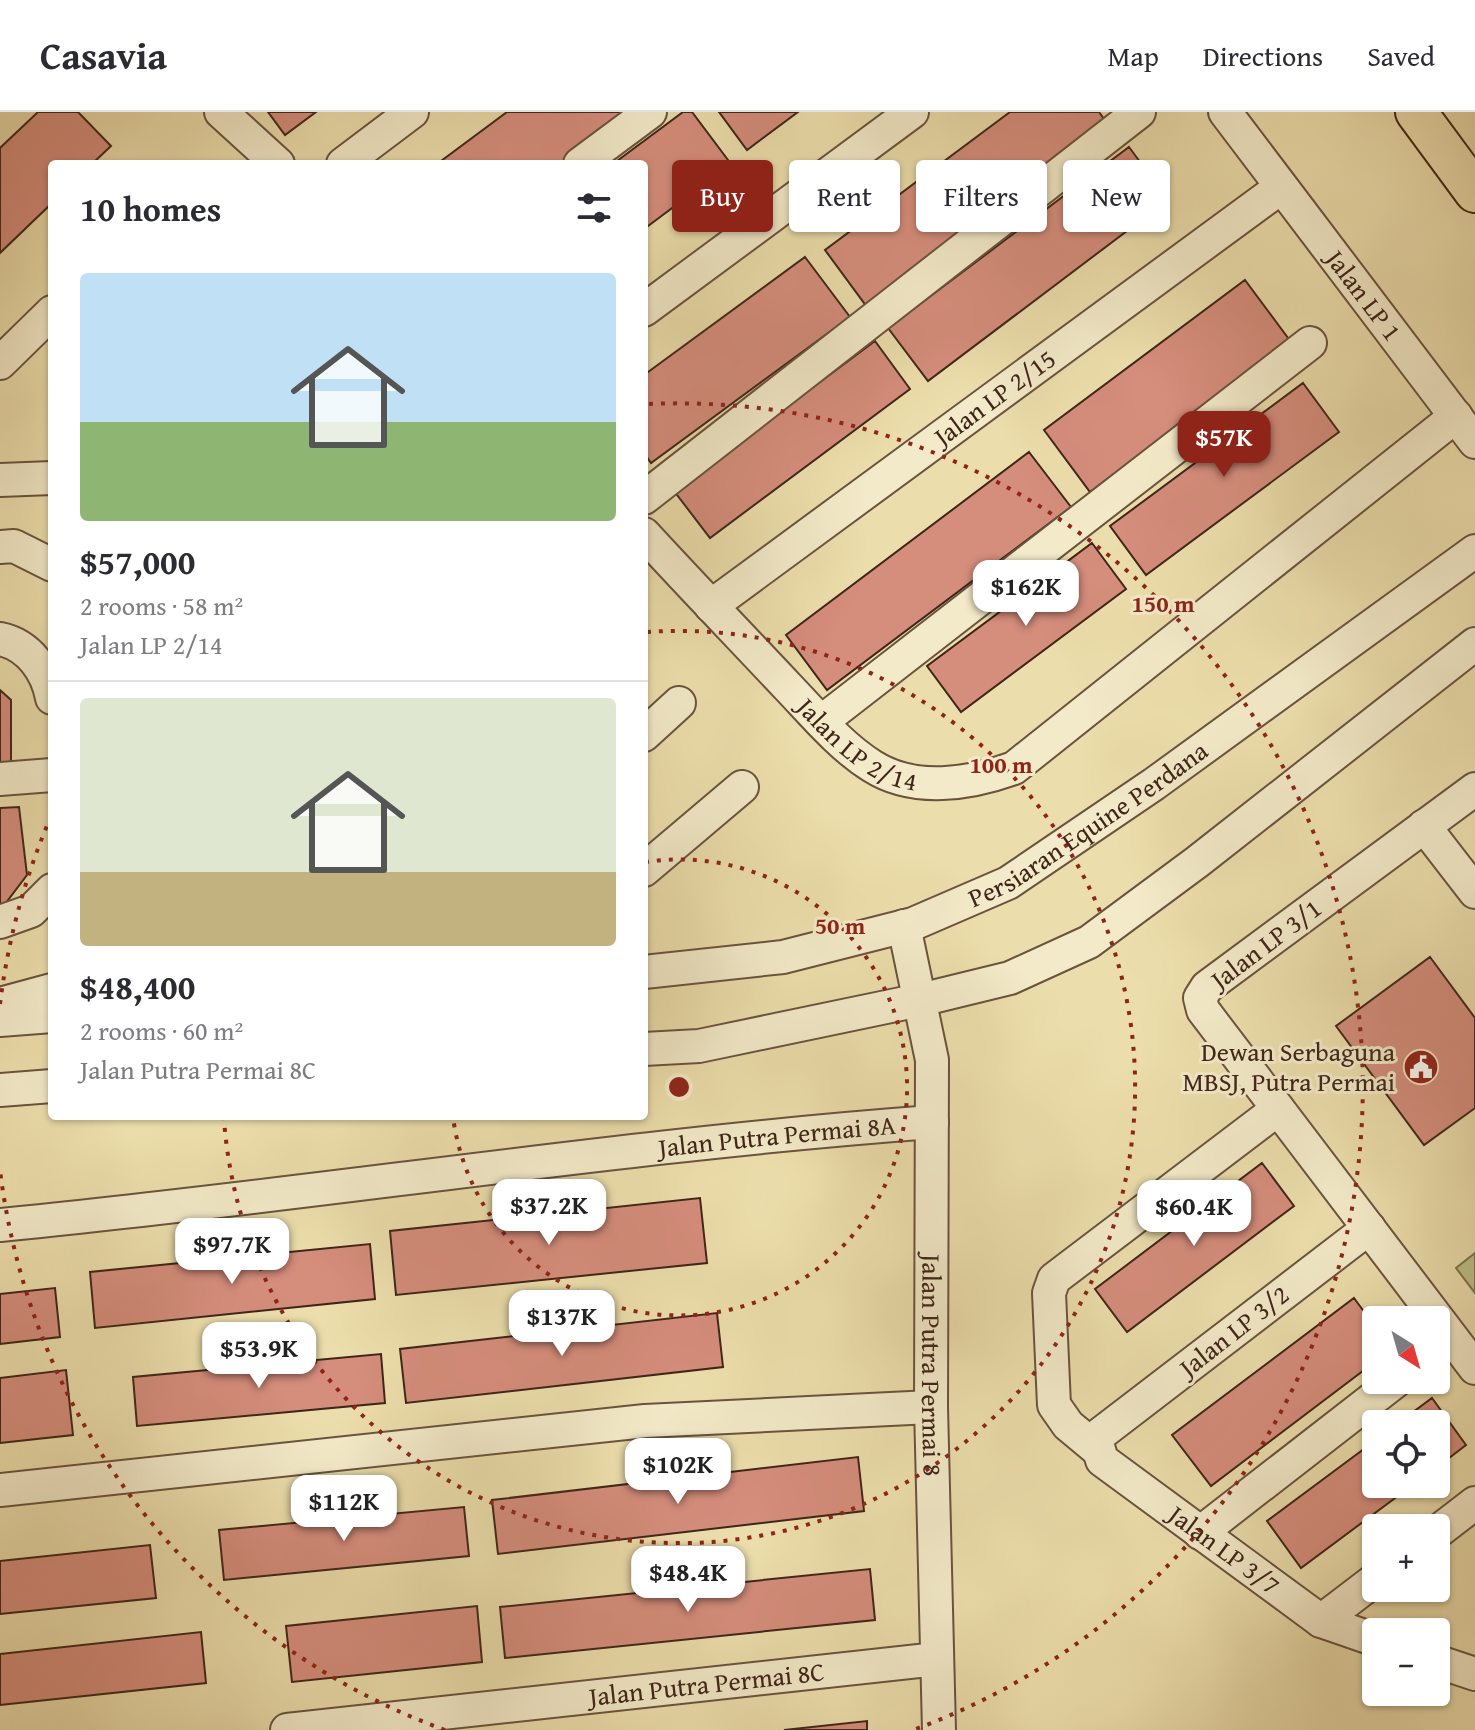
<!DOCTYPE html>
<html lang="en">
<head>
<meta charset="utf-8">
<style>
	:root { --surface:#fff; --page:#f7f7f7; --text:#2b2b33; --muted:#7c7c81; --line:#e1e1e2; --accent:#8f2418 }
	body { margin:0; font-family:"Gentium Book Plus",serif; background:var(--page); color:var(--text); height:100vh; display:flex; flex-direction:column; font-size:30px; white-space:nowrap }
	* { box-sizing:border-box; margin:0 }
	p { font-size:26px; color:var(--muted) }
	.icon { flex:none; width:44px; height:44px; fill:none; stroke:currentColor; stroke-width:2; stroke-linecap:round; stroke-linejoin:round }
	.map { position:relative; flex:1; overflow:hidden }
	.panel { position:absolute; left:48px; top:48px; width:600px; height:960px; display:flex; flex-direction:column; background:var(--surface); border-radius:8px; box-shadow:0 2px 6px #0004 }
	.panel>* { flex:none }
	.hud { position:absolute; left:672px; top:48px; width:682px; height:72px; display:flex; gap:16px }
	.needle { width:52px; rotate:143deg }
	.tools { position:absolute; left:1362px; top:1194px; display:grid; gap:16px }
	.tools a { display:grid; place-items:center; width:88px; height:88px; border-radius:8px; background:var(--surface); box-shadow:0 2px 6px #0004; font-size:40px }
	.price { position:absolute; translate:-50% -68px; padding:0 18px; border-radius:16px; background:#fff; color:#222; font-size:26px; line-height:52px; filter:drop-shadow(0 2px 4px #0008) }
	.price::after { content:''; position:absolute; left:50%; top:48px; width:24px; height:18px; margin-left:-12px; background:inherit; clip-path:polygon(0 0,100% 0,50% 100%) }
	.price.active { background:var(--accent); color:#fff }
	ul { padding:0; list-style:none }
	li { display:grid; align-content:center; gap:16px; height:424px; padding:0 32px }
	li+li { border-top:2px solid var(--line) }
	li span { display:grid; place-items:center; height:248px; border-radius:8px; color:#555 }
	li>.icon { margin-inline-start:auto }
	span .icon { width:144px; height:144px; fill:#fffc; stroke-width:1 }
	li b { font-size:34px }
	h2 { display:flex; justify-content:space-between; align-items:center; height:96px; padding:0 32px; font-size:34px }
	.pill { padding:0 28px; border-radius:8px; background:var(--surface); box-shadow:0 2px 6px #0004; font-size:28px; line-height:72px }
	.pill.active { background:var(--accent); color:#fff }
	header { display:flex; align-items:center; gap:48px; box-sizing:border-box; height:112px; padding:0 40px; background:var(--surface); border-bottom:2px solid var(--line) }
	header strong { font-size:38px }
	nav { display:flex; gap:44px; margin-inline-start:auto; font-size:28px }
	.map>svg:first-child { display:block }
	.green { fill:#bcc087; stroke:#7e7250; stroke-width:2 }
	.building { fill:#d58d7c; stroke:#3f2519; stroke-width:2 }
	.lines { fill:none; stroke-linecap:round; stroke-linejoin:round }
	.minor-casing { stroke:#6a533e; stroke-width:36 }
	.major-casing { stroke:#3f2519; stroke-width:44 }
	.minor { stroke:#f3eac9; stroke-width:32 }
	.major { stroke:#ecdeac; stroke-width:40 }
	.ring { fill:none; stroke:#8f2418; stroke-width:4; stroke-dasharray:4 8 }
	.labels { text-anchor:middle; stroke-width:6; stroke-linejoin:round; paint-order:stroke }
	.street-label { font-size:26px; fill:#3f2519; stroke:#f3eac9 }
	.poi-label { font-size:26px; fill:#3f2519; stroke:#f3eac9; text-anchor:end }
	.centre { fill:#8f2418; stroke:#f3eac9; stroke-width:4 }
	.ring-label { font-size:24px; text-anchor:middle; font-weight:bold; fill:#8f2418; stroke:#f3eac9; stroke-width:6; stroke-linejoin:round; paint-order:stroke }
</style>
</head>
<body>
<header>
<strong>Casavia</strong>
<nav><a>Map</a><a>Directions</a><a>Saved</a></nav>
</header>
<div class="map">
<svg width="1475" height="1618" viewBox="0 0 1475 1618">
	<rect width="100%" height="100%" fill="#ecdeac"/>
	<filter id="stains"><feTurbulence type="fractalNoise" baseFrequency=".0025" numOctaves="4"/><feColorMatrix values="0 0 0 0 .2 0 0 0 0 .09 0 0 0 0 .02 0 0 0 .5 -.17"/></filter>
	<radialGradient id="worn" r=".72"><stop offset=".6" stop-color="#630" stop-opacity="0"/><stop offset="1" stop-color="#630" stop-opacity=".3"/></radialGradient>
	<!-- green -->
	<path class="green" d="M1475 1141V1181L1456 1156Z"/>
	<!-- building -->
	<path class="building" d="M38 0H78L111 34 92 52H52V91L0 141V36Z
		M268 0H316L285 23Z
		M507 0H631L562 52H437Z
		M683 0H692L731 52 644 117V52H613Z
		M719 0H798L747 38Z
		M1010 0H1099L1109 14 867 195 825 138Z
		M1129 35 1168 88 928 269 888 216Z
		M805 145 850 205 651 351 644 341V263Z
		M1245 168 1291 230 1090 380 1044 318Z
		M875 229 910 277 710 426 674 379Z
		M1303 271 1339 320 1146 463 1110 414Z
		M1029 340 1071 395 827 578 786 523Z
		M1092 431 1126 477 961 600 927 554Z
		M0 578 11 588V659H0Z
		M19 695 27 763 5 792 0 793V696Z
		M1430 845 1475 906V996L1424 1033 1336 914Z
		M1262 1051 1294 1094 1127 1220 1095 1177Z
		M700 1086 707 1151 396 1183 390 1119Z
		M370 1132 375 1187 95 1216 90 1160Z
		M55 1176 60 1225 0 1232V1182Z
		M1354 1186 1376 1216V1249L1211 1374 1172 1323Z
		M717 1201 723 1255 406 1291 400 1237Z
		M381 1242 385 1291 137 1314 133 1265Z
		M66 1258 73 1323 0 1331V1266Z
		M1432 1286 1466 1333 1436 1356V1312H1397Z
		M1376 1328V1372H1414L1301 1456 1267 1409Z
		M858 1345 864 1399 498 1442 492 1388Z
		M464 1395 469 1444 224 1468 219 1418Z
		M150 1433 156 1486 0 1502V1449Z
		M870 1457 875 1508 505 1546 500 1495Z
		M477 1494 482 1550 292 1570 286 1514Z
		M201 1520 206 1571 0 1593V1542Z
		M867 1609V1618H784Z"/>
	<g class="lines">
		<defs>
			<g id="minor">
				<path d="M221 0 278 52"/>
				<path id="s1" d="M1225 0 1475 330"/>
				<path d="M343 52 412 0"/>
				<path d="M580 52 650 0"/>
				<path d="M644 198 912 0"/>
				<path d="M0 251 52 200"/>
				<path d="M0 368 52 366"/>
				<path d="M644 386 1139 0"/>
				<path id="s2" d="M644 422C691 473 739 523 787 574 813 601 840 634 872 654 914 681 970 672 1014 656L1456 304"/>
				<path d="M0 435 14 434 52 453"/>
				<path id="s3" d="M711 494 1280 76"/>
				<path d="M0 527C29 533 47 559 52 586"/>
				<path d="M821 610 1310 231"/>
				<path d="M644 623 679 591"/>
				<path d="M0 667 52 663"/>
				<path d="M1475 677 1207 875 1200 886 1203 898 1475 1256"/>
				<path d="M1424 714 1475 780"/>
				<path d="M644 758 742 675"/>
				<path d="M0 810 31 799 52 778"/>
				<path id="s4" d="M904 814 932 948 931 1295 939 1618"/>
				<path id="s5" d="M644 860 783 845 913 812 1008 771 1154 672 1475 439"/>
				<path d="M0 892 52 878"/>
				<path d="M0 908 52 904"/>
				<path d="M644 937 699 934 920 888 1010 866 1089 830 1197 750 1475 532"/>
				<path d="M0 978 52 974"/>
				<path id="s6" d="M0 1113C311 1083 621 1033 932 1010"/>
				<path id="s7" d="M1369 1116 1099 1323 1097 1331 1102 1348 1321 1509 1376 1528"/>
				<path d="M1098 1338 1068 1313 1054 1293 1049 1181 1054 1167 1278 997"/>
				<path d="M0 1378 645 1309 931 1295"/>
				<path d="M1200 1421 1397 1268"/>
				<path d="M1436 1421 1475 1391"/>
				<path d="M1321 1509 1376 1467"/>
				<path d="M1436 1549 1475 1562"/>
				<path id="s8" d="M287 1618 937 1547"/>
			</g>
			<path id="major" d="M1416 0 1475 80"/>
		</defs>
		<!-- minor casing -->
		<use href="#minor" class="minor-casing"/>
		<!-- major casing -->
		<use href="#major" class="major-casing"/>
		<!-- minor -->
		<use href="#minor" class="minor"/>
		<!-- major -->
		<use href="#major" class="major"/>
	</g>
	<!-- distance rings -->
	<g class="ring">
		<path d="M645 750A228 228 0 1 1 453 1005"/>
		<path d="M647 520A456 456 0 1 1 224 1007"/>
		<path d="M445 1618A684 684 0 0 1 0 1058M0 892A684 684 0 0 1 52 702M649 292A684 684 0 0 1 913 1618"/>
	</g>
	<!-- icons -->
	<defs>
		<symbol id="civic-disc" viewBox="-11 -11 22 22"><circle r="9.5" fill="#8f2418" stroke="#f3eac9"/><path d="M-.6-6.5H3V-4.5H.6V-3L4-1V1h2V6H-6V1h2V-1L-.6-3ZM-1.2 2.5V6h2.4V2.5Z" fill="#fff"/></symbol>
	</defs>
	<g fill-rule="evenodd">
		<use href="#civic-disc" x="1401" y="935" width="40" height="40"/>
	</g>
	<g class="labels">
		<!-- street labels -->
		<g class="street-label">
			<text dy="9" stroke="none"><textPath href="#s1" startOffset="230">Jalan LP 1</textPath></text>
			<text dy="9" stroke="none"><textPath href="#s3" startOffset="352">Jalan LP 2/15</textPath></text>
			<text dy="9" stroke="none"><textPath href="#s2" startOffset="302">Jalan LP 2/14</textPath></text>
			<text dy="9" stroke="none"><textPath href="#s5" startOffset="476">Persiaran Equine Perdana</textPath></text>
			<text transform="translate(1266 832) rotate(-37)" y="9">Jalan LP 3/1</text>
			<text dy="9" stroke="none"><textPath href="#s6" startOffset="782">Jalan Putra Permai 8A</textPath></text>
			<text transform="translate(1234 1219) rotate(-38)" y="9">Jalan LP 3/2</text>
			<text dy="9" stroke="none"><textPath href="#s4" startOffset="442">Jalan Putra Permai 8</textPath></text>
			<text dy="9" stroke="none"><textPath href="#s7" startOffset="518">Jalan LP 3/7</textPath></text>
			<text dy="9" stroke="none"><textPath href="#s8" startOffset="422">Jalan Putra Permai 8C</textPath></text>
		</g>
		<!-- poi labels -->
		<g class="poi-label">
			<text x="1395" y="949">Dewan Serbaguna<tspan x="1395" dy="30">MBSJ, Putra Permai</tspan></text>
		</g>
	</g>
	<circle cx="679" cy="975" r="12" class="centre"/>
	<g class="ring-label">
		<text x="1163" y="500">150 m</text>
		<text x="1001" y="661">100 m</text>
		<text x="840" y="822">50 m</text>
	</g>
	<rect width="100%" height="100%" filter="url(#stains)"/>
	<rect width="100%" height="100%" fill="url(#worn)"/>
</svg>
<div class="tools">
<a><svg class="needle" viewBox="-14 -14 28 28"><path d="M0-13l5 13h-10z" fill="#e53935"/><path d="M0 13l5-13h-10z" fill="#7c7c81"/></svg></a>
<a><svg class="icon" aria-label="locate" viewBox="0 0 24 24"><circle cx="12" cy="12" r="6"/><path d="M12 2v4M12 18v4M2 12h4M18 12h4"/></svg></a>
<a>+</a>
<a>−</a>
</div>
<b class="price active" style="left:1224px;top:367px">$57K</b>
<b class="price" style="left:1026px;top:516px">$162K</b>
<b class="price" style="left:549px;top:1135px">$37.2K</b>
<b class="price" style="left:1194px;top:1136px">$60.4K</b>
<b class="price" style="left:232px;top:1174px">$97.7K</b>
<b class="price" style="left:562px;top:1246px">$137K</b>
<b class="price" style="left:259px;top:1278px">$53.9K</b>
<b class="price" style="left:678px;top:1394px">$102K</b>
<b class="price" style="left:344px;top:1431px">$112K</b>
<b class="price" style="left:688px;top:1502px">$48.4K</b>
<div class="hud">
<a class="pill active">Buy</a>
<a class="pill">Rent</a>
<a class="pill">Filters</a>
<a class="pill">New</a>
</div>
<section class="panel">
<h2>10 homes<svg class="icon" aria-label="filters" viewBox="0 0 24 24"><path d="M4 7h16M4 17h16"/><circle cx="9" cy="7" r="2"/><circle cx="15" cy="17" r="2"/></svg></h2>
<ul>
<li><span style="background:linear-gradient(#bfe0f5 60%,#8fb573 0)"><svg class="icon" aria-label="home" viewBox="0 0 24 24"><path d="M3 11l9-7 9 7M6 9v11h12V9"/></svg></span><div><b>$57,000</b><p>2 rooms · 58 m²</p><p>Jalan LP 2/14</p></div></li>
<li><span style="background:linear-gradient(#dfe7d0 70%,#c2b280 0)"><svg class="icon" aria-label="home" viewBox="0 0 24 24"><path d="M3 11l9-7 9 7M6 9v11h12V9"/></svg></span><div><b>$48,400</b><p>2 rooms · 60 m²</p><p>Jalan Putra Permai 8C</p></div></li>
</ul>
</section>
</div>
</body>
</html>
